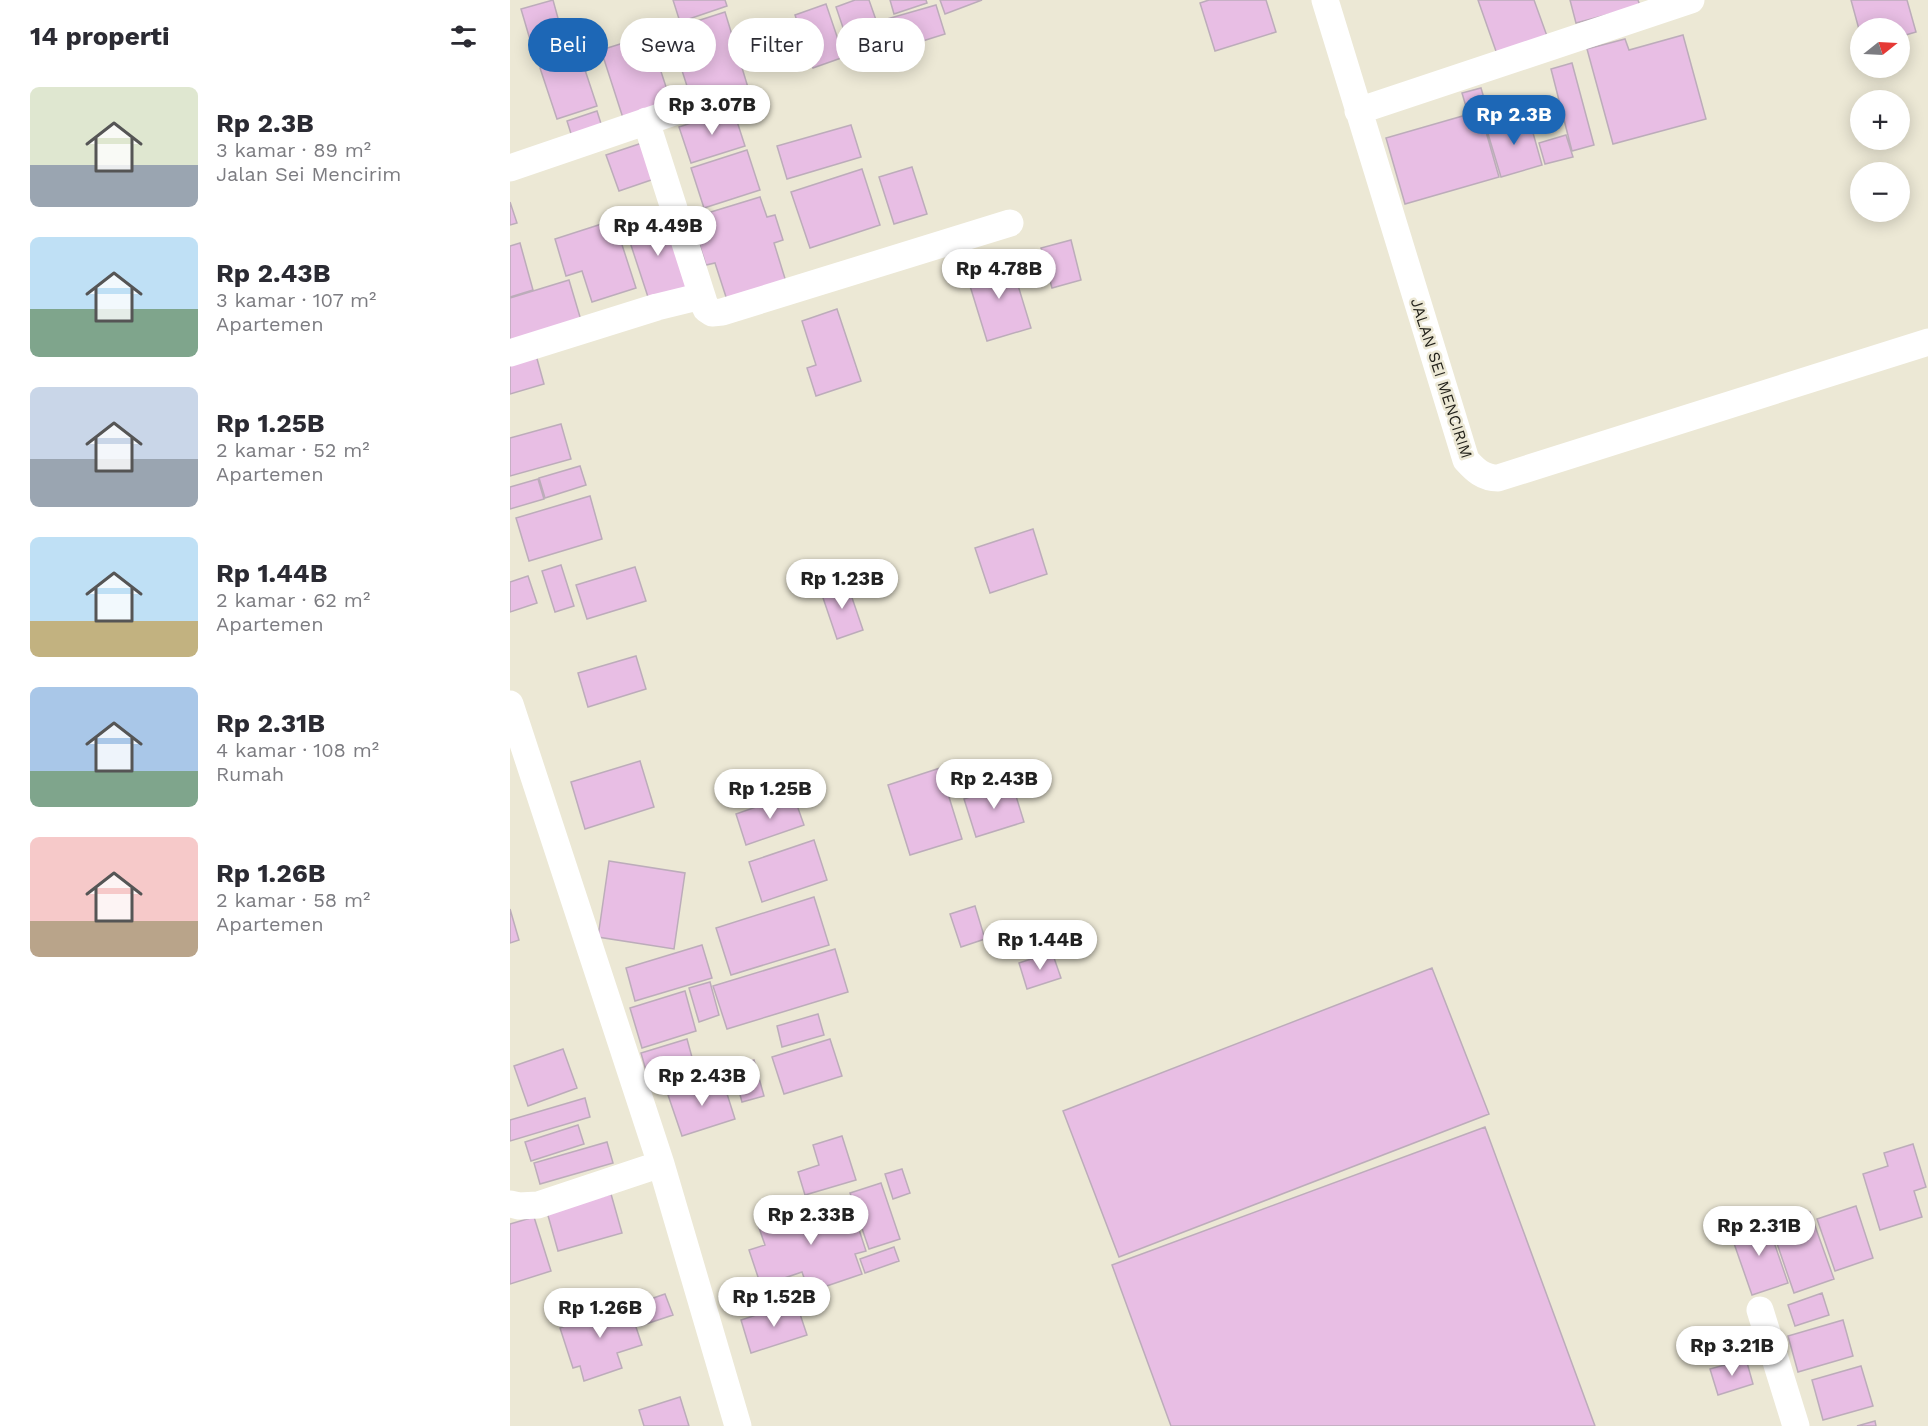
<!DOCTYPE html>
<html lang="id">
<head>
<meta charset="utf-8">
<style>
	:root { --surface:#fff; --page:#f2f2f3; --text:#2b2b33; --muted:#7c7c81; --accent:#1d67b6 }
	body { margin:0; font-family:"Work Sans",sans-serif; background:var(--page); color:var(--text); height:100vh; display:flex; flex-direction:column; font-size:22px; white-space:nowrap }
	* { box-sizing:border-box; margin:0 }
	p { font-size:20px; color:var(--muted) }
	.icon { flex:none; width:33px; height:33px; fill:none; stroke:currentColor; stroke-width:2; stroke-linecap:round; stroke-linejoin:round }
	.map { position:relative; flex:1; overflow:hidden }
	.drawer { display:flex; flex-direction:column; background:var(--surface); width:510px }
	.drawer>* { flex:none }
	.banner { position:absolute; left:18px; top:18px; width:570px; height:54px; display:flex; gap:12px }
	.needle { width:39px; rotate:72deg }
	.buttons { position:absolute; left:1340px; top:18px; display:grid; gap:12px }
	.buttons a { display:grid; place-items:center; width:60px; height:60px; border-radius:50%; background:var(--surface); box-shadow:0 3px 15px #0003; font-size:30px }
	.price { position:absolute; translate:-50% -51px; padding:0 14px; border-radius:21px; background:#fff; color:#222; font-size:20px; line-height:39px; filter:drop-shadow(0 2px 3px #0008) }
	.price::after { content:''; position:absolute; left:50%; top:36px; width:18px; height:14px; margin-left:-9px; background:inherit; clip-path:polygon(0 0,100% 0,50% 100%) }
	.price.on { background:var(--accent); color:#fff }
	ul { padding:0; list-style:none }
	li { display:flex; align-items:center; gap:18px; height:150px; padding:0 30px }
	li span { display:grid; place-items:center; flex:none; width:168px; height:120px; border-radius:9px; color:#555 }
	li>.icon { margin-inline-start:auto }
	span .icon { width:72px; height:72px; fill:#fffc; stroke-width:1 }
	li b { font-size:26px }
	h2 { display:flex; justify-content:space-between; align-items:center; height:72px; padding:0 30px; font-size:26px }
	.chip { padding:0 21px; border-radius:27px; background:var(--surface); box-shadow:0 3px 15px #0003; font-size:21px; line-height:54px }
	.chip.on { background:var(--accent); color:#fff }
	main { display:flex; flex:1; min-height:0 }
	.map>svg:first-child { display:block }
	.building { fill:#e8bee4; stroke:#bcacba; stroke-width:1.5 }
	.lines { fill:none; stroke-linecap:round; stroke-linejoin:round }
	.street { stroke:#fff; stroke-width:27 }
	.labels { text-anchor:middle; stroke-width:5; stroke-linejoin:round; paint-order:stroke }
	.street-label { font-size:16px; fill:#23221b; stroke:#ece8d5 }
</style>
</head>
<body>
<main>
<section class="drawer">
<h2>14 properti<svg class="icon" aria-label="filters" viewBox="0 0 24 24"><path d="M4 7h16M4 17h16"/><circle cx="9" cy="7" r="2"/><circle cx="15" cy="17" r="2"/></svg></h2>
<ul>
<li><span style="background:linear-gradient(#dfe7d0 65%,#9aa5b1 0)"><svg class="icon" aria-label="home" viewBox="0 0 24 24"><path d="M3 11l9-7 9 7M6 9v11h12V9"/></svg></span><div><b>Rp 2.3B</b><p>3 kamar · 89 m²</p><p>Jalan Sei Mencirim</p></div></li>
<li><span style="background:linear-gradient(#bfe0f5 60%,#7fa58c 0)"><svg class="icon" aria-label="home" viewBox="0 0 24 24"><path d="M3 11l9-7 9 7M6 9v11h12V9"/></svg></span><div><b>Rp 2.43B</b><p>3 kamar · 107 m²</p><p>Apartemen</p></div></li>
<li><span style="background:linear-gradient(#c9d6e8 60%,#9aa5b1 0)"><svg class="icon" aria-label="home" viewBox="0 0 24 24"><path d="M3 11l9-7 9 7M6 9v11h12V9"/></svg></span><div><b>Rp 1.25B</b><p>2 kamar · 52 m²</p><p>Apartemen</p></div></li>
<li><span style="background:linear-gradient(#bfe0f5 70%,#c2b280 0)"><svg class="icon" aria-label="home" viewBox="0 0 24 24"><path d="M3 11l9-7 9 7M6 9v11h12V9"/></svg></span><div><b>Rp 1.44B</b><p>2 kamar · 62 m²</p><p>Apartemen</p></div></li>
<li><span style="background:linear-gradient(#a9c7e8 70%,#7fa58c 0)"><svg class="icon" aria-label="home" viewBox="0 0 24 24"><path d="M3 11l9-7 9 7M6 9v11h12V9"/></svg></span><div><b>Rp 2.31B</b><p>4 kamar · 108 m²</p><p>Rumah</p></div></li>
<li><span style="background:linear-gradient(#f6c9c9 70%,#b9a48a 0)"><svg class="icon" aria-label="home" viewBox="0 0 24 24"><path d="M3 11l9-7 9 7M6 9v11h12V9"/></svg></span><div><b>Rp 1.26B</b><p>2 kamar · 58 m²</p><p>Apartemen</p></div></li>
</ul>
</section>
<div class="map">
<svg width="1418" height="1426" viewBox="0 0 1418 1426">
	<rect width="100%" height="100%" fill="#ece8d5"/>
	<!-- building -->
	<path class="building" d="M43 0 57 51 26 60 11 9Z
		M163 0H215L217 6 170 22Z
		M345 0H359L378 54 346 66 326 7Z
		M380 0H416L417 3 384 14Z
		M430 0H472L435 14Z
		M699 0H756L766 32 705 51 690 3Z
		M968 0H1024L1037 36 987 54Z
		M1060 0H1128L1130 6 1066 23Z
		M1341 0H1397L1406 32 1389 37V28H1350V33Z
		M316 4 334 57 303 68 285 15Z
		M426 5 435 34 387 49 377 19Z
		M215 12 240 94 185 111 159 30Z
		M139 35 161 102 113 118 91 50Z
		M1173 35 1196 119 1103 144 1077 49 1115 39 1119 50Z
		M70 55 87 106 47 119 30 68Z
		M1062 63 1084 145 1062 151 1041 69Z
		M971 88 976 105 957 110 952 93Z
		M223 109 235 146 181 163 169 127Z
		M87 111 93 130 63 140 57 121Z
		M970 111 989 177 895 204 876 138Z
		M1018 115 1032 165 991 177 976 127Z
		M341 125 351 157 277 179 267 146Z
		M1056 135 1063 157 1035 164 1029 143Z
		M138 141 150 177 109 191 96 155Z
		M237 150 250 190 194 208 181 168Z
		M402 167 417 214 384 224 369 177Z
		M352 169 370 225 300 248 281 192Z
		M250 197 257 217 265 215 273 240 264 243 277 285 218 303 205 263 196 265 188 240 198 237 191 215Z
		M0 202 7 223 0 225Z
		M157 214 180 286 139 300 115 227Z
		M104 220 126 288 82 302 72 271 56 276 45 239Z
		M561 240 571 280 542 288 531 248Z
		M10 243 23 290 0 297V246Z
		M500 259 521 328 477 341 456 273Z
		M59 280 73 327 0 350V298Z
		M327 309 351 381 306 396 297 368 306 365 292 321Z
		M26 355 34 384 0 394V362Z
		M51 424 61 459 0 476V438Z
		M70 466 76 485 35 498 29 478Z
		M28 479 34 499 0 509V487Z
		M80 496 92 539 19 561 6 518Z
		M523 529 537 574 480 593 465 548Z
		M51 565 64 606 45 612 32 571Z
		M125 567 136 601 77 619 66 585Z
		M18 576 27 603 0 612V582Z
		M336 580 353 630 327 639 310 589Z
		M126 656 136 689 78 707 68 673Z
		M130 761 144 807 75 829 61 782Z
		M430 768 452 839 400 855 378 785Z
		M502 783 514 822 466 837 454 799Z
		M283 794 294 825 236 845 226 814Z
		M304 840 317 880 252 902 239 862Z
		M99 861 175 873 164 949 88 937Z
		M304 897 319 945 221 975 206 928Z
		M465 906 475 939 451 947 440 914Z
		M0 909 9 940 0 943Z
		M192 945 202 978 125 1001 116 968Z
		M325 949 338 992 217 1029 203 986Z
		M542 952 551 978 517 989 509 963Z
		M922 968 979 1114 609 1257 553 1111Z
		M200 982 209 1015 189 1022 179 988Z
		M175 991 186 1031 132 1048 120 1008Z
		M308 1014 314 1035 272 1047 267 1026Z
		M177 1039 183 1061 137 1074 131 1053Z
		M320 1039 332 1076 274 1094 262 1057Z
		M53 1049 67 1088 18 1106 4 1066Z
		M244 1060 254 1096 232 1102 222 1066Z
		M212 1078 225 1119 172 1136 158 1095Z
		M75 1098 80 1117 0 1141V1120Z
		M68 1125 74 1144 21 1161 15 1142Z
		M975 1127 1085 1426H661L602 1265Z
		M332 1136 346 1180 295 1195 288 1172 309 1165 303 1145Z
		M97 1142 103 1163 30 1184 24 1163Z
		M1403 1144 1416 1187 1404 1191 1412 1217 1370 1230 1353 1174 1378 1166 1374 1153Z
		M392 1169 400 1193 383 1199 375 1174Z
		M371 1183 390 1239 359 1249 340 1193Z
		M101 1194 112 1233 48 1251 37 1212Z
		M338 1196 356 1251 345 1254 352 1274 299 1292 292 1272 251 1286 239 1250 255 1245 248 1225Z
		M1346 1206 1363 1258 1325 1271 1307 1219Z
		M1300 1212 1324 1279 1284 1293 1261 1226Z
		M24 1217 41 1271 0 1284V1224Z
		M1256 1219 1278 1283 1242 1295 1220 1232Z
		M384 1247 389 1261 355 1273 350 1259Z
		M1312 1293 1319 1315 1285 1326 1278 1305Z
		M155 1294 163 1315 130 1326 123 1305Z
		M99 1301 102 1311 119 1306 132 1345 107 1353 112 1368 74 1381 70 1366 63 1368 50 1328 66 1322 63 1312Z
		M286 1302 297 1335 241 1353 231 1320Z
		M1333 1320 1343 1356 1288 1372 1278 1336Z
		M1236 1359 1243 1384 1208 1395 1200 1369Z
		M1351 1366 1363 1406 1313 1420 1302 1380Z
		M170 1397 179 1426H134L129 1410Z
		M1365 1421 1366 1426H1347Z"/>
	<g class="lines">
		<!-- street -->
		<path class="street" d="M815 0 956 460C965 470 973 478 988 478L1418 342
			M848 111 1181 0
			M136 121 192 296
			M0 168 167 111
			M0 353 147 307 192 296 196 309 202 313 212 312 500 223
			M0 704 151 1164 228 1426
			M0 1204 9 1206 28 1205 151 1164
			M1250 1310 1286 1426"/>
	</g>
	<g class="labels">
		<!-- street labels -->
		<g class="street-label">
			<text transform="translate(932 378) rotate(72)" y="6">JALAN SEI MENCIRIM</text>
		</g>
	</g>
</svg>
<div class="buttons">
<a><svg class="needle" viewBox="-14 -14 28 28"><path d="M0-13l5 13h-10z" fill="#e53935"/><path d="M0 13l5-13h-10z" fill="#7c7c81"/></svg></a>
<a>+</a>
<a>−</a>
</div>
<b class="price" style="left:202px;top:136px">Rp 3.07B</b>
<b class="price on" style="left:1004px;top:146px">Rp 2.3B</b>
<b class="price" style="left:148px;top:257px">Rp 4.49B</b>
<b class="price" style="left:489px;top:300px">Rp 4.78B</b>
<b class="price" style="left:332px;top:610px">Rp 1.23B</b>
<b class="price" style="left:484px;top:810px">Rp 2.43B</b>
<b class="price" style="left:260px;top:820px">Rp 1.25B</b>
<b class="price" style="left:530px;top:971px">Rp 1.44B</b>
<b class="price" style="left:192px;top:1107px">Rp 2.43B</b>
<b class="price" style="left:301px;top:1246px">Rp 2.33B</b>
<b class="price" style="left:1249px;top:1257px">Rp 2.31B</b>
<b class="price" style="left:264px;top:1328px">Rp 1.52B</b>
<b class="price" style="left:90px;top:1339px">Rp 1.26B</b>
<b class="price" style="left:1222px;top:1377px">Rp 3.21B</b>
<div class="banner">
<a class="chip on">Beli</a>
<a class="chip">Sewa</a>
<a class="chip">Filter</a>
<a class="chip">Baru</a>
</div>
</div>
</main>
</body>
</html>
